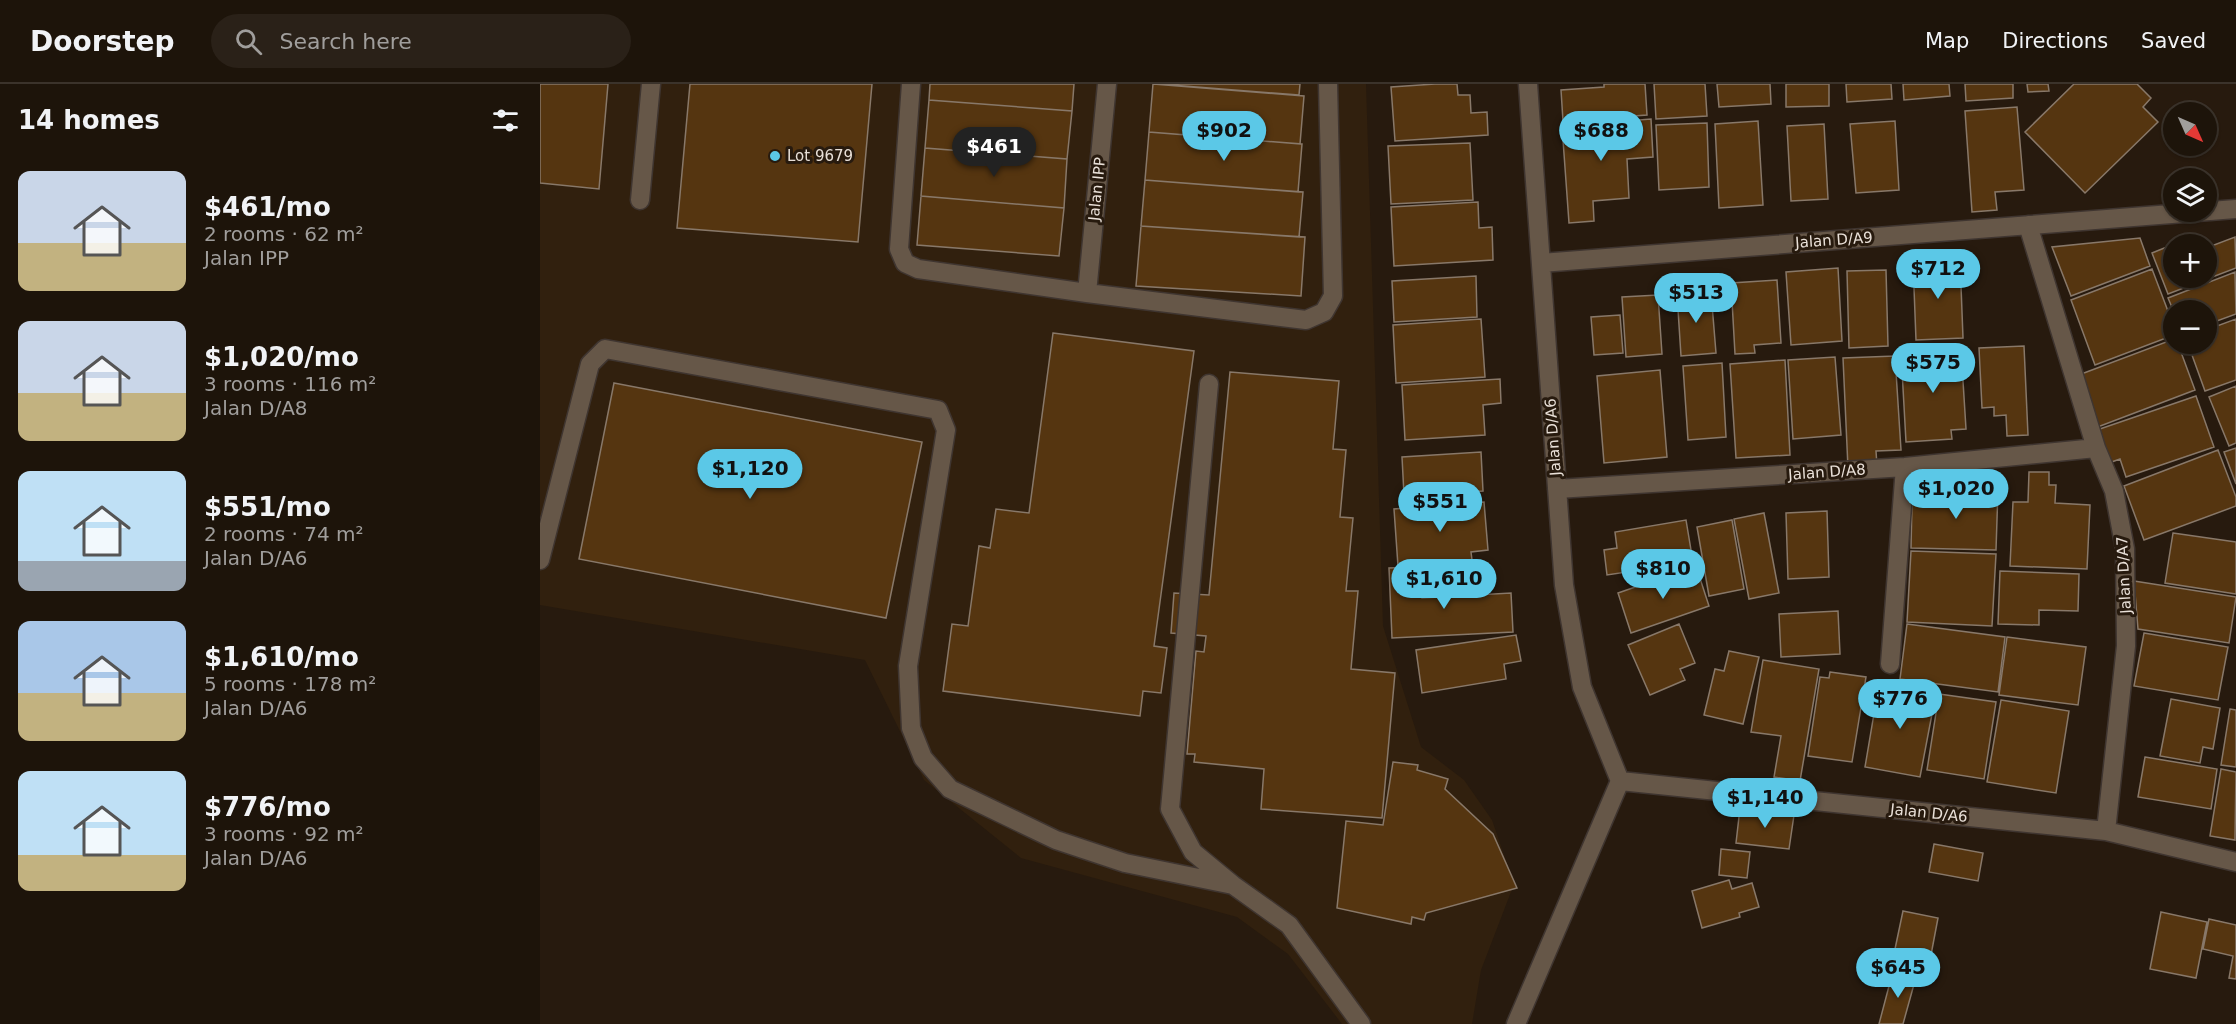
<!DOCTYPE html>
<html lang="en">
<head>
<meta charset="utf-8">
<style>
	:root { --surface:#1d140a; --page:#2a2118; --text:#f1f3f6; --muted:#a09e9c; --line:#3b332b; --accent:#5bc8e7 }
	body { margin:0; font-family:"DejaVu Sans",sans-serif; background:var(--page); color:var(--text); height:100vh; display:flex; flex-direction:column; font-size:22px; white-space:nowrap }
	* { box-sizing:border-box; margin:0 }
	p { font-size:20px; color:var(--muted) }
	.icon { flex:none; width:33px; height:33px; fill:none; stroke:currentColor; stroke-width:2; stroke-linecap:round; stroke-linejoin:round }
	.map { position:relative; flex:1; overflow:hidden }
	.details { display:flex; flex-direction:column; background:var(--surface); width:540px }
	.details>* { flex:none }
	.needle { width:39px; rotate:135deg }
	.buttons { position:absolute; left:1623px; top:18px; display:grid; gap:12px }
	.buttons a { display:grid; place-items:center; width:54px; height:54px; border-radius:50%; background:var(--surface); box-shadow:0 2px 4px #0004,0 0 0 2px var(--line); font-size:30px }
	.price { position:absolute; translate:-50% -51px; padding:0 14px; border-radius:21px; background:var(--accent); color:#111; font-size:20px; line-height:39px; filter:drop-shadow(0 2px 3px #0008) }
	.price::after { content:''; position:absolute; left:50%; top:36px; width:18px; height:14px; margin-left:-9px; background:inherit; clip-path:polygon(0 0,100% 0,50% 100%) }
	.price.current { background:#222; color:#fff }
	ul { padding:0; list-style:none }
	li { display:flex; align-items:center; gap:18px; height:150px; padding:0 18px }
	li span { display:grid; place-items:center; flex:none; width:168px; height:120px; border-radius:12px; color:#555 }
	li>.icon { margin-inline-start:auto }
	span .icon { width:72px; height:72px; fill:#fffc; stroke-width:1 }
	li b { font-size:26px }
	h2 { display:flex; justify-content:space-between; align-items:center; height:72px; padding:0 18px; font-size:26px }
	header { display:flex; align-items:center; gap:36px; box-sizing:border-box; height:84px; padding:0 30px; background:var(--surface); border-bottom:2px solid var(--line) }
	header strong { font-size:28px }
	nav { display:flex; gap:33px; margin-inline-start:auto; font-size:21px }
	.search { width:420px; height:54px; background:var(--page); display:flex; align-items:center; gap:15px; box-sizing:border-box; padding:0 21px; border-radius:33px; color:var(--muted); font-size:22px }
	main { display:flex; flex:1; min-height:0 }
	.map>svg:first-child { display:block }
	.built { fill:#31200e }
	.building { fill:#553510; stroke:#887869; stroke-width:1.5 }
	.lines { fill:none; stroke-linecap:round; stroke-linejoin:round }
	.minor-casing { stroke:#3f3530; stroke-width:21 }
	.minor { stroke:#665748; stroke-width:18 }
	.poi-dot { fill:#5bc8e7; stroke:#271a0e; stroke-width:2 }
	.labels { text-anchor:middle; stroke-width:6; stroke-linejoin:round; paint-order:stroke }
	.poi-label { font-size:15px; fill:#e9e0d8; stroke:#271a0e; text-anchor:start }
	.street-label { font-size:15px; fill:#e9e0d8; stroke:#271a0e }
</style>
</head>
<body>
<header>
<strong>Doorstep</strong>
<div class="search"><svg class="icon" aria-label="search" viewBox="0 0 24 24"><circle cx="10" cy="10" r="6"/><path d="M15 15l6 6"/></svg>Search here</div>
<nav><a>Map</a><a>Directions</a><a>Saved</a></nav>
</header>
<main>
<section class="details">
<h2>14 homes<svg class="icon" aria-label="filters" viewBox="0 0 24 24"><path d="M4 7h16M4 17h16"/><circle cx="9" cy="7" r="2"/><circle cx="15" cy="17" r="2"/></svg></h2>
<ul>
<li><span style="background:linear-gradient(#c9d6e8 60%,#c2b280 0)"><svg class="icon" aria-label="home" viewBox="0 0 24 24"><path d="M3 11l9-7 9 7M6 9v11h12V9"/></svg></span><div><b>$461/mo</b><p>2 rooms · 62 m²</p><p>Jalan IPP</p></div></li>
<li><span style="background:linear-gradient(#c9d6e8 60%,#c2b280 0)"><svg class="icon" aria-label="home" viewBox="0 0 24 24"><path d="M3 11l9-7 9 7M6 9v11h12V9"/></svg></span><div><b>$1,020/mo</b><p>3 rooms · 116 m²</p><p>Jalan D/A8</p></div></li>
<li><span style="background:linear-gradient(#bfe0f5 75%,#9aa5b1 0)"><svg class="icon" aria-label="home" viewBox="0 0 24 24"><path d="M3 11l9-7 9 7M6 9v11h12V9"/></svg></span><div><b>$551/mo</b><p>2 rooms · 74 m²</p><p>Jalan D/A6</p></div></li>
<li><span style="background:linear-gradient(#a9c7e8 60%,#c2b280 0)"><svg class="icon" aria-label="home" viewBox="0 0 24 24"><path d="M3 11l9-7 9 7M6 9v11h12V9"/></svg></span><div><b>$1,610/mo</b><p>5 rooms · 178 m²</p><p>Jalan D/A6</p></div></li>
<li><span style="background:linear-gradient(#bfe0f5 70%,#c2b280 0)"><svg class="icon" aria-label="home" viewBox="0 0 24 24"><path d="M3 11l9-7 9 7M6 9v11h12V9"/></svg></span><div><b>$776/mo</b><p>3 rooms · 92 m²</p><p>Jalan D/A6</p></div></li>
</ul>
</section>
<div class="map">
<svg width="1696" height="940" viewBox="0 0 1696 940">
	<rect width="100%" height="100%" fill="#271a0e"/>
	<!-- built -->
	<path class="built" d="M0 0H826L843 542 881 663 924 696 952 736 974 800 941 886 932 940H802L748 870 697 833 481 774 384 696 325 576 0 521Z"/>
	<!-- building -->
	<path class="building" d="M0 0H68L59 105 0 99Z
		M150 0H332L318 158 137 144Z
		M390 0H534L532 27 389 16Z
		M613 0 764 12 760 60 609 48Z
		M619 0H760L759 11Z
		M895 0H917L918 11H930L931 29 947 28 948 51 855 57 851 3Z
		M1064 0H1105L1107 31 1023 37 1021 6 1064 3Z
		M1114 0H1165L1167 32 1116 35Z
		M1177 0H1230L1231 20 1179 23Z
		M1246 0H1289V22L1246 23Z
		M1306 0H1351L1352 15 1307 18Z
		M1363 0H1409L1410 12 1364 16Z
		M1425 0H1473V14L1426 17Z
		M1487 0H1508L1509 7 1488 8Z
		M1534 0H1597L1611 14 1603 23 1618 38 1545 109 1485 48Z
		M389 16 532 27 527 75 385 64Z
		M1477 23 1484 106 1455 108 1457 126 1432 128 1425 27Z
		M1111 35 1113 73 1087 75 1089 114 1053 117 1054 137 1029 139 1022 42Z
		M1218 37 1223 121 1179 124 1175 40Z
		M1355 37 1359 106 1316 109 1310 40Z
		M1167 39 1169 103 1119 106 1116 41Z
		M1284 40 1288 115 1251 117 1247 42Z
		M609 48 762 60 758 108 605 96Z
		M930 59 933 116 851 120 848 62Z
		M385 64 527 75 524 124 381 112Z
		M605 96 763 108 759 153 601 142Z
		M381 112 524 124 519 172 377 161Z
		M938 118 939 144 952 143 953 176 854 182 851 123Z
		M601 142 765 153 761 212 596 202Z
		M1695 153 1696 184 1628 210 1612 169 1634 160V194H1666V164Z
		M1600 154 1610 182 1531 212 1512 163Z
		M1420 176 1423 254 1376 256 1373 178Z
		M1298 184 1302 257 1251 261 1246 188Z
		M1612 185 1634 243V251L1555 281 1531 216Z
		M1346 186 1348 262 1309 264 1307 187Z
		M1695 188 1696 230 1666 241V226L1634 228 1628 214Z
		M936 192 937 233 854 238 852 197Z
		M1237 196 1241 259 1214 261 1215 269 1195 270 1191 199Z
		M1171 208 1176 269 1141 272 1137 210Z
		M1118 211 1122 270 1086 273 1082 213Z
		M1080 231 1083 269 1054 271 1051 233Z
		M941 235 945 293 856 299 853 241Z
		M1696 235V296L1665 307 1648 260H1666V246Z
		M513 249 654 267 614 562 627 564 621 609 603 607 600 632 403 607 412 540 428 542 439 462 450 464 456 425 489 429Z
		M1634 255V260H1638L1655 306 1555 344 1536 292Z
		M1484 262 1488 351 1467 352 1466 331 1454 332V323L1442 324 1439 264Z
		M1421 265 1426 345 1411 346 1412 355 1366 358 1361 268Z
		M1355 272 1361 366 1336 367 1337 382 1308 384 1303 274Z
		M1295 273 1301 351 1253 355 1248 276Z
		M1245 276 1250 371 1196 374 1190 280Z
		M1182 279 1186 353 1148 356 1143 282Z
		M1120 286 1127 373 1064 379 1057 292Z
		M690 288 799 297 793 365 806 366 800 433 813 434 806 507H818L811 585 855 589 842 734 721 725 724 685 654 678 655 670H647L656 567 664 568 666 552 631 549 634 509 669 511Z
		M960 295 961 319 943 321 945 351 865 356 862 301Z
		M74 299 382 358 346 534 39 475Z
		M1696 302V359L1689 362 1669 313Z
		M1656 312 1674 363 1586 393 1580 375 1566 380 1554 347Z
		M1696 364V400L1684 368Z
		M1678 366 1696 413V422L1604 456 1584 402Z
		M941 368 943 407 864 411 862 373Z
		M1489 388H1509V401H1516L1515 419 1550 421 1547 485 1470 482 1473 418H1488Z
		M1387 404 1458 405 1456 466 1371 464 1372 419 1386 420Z
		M944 418 948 466 931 468 932 476 858 482 854 425Z
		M1287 427 1289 493 1248 495 1246 429Z
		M1224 429 1239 509 1209 515 1194 435Z
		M1146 436 1153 478 1067 491 1064 466 1077 464 1075 448Z
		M1192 436 1204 505 1169 512 1157 443Z
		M1633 449 1696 458V510L1625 499Z
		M1371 467 1456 470 1452 542 1367 538Z
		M1156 482 1169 522 1091 549 1078 509Z
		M880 483 882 514 971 509 973 548 852 554 849 484Z
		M1460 487 1539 490 1538 527 1499 526V541L1458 540Z
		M1594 497 1696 513 1689 559 1598 545Z
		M1298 527 1300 570 1241 573 1239 530Z
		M1139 540 1155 579 1140 585 1145 596 1110 611 1088 561Z
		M1367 540 1465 553 1458 608 1360 595Z
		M1604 549 1688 563 1678 616 1594 602Z
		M976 551 981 577 964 580 966 595 882 609 876 566Z
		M1467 553 1546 563 1538 621 1459 611Z
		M1189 567 1219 573 1203 640 1164 631 1175 585 1184 587Z
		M1223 576 1279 585 1260 697 1234 693 1241 652 1211 648Z
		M1290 588 1326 593 1312 678 1268 672 1280 593 1289 594Z
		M1339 600 1396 609 1380 693 1325 683Z
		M1399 610 1456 618 1444 695 1387 686Z
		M1631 615 1680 624 1673 665 1663 663 1660 679 1620 672Z
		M1461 616 1529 627 1516 709 1447 698Z
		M1690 625 1696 626V683L1681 681Z
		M1605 673 1677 685 1671 725 1598 713Z
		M853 678 878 681 877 686 908 695 905 705 953 750 977 804 886 829 884 836 872 833 871 840 797 824 806 737 843 741Z
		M1681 685 1696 688 1695 756 1670 752Z
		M1200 724 1254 731 1249 765 1196 759Z
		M1394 760 1443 769 1438 797 1389 788Z
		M1181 765 1210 768 1207 794 1179 791Z
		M1189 796 1192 805 1212 799 1219 823 1199 829 1200 833 1162 844 1152 807Z
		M1363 827 1398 834 1387 892 1351 884Z
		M1621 828 1667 838 1656 894 1610 885Z
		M1669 835 1696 841V895L1689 894 1693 872 1663 865Z
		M1353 887 1376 893 1363 940H1339Z"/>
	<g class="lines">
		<defs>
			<path id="minor" d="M371 0 359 165 365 179 378 185 547 209 766 236 784 228 793 212 788 0
				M100 116 111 0
				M1488 141 1556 364 1574 407 1585 465 1586 562 1566 747
				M1001 179 1696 125
				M547 209 567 0
				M669 300 630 725 653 768 693 801 749 841 821 940
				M1017 405 1365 383 1556 364
				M0 476 50 280 65 265 398 326 406 346 368 582 371 644 383 674 410 705 516 756 585 779 693 801
				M1350 580 1365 383
				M1080 697 1566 747 1696 778
				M976 940 1080 697 1042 603 1024 501 988 0"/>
		</defs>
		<!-- minor casing -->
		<use href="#minor" class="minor-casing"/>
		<!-- minor -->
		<use href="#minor" class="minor"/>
	</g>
	<!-- markers -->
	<circle class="poi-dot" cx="235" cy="72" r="6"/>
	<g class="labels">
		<!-- poi labels -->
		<g class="poi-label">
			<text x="247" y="77">Lot 9679</text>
		</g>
		<!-- street labels -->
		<g class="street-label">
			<text transform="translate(557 105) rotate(-84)" y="5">Jalan IPP</text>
			<text transform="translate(1294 156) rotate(-4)" y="5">Jalan D/A9</text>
			<text transform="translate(1013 353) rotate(-94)" y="5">Jalan D/A6</text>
			<text transform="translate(1287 388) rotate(-4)" y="5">Jalan D/A8</text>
			<text transform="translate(1584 491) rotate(-93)" y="5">Jalan D/A7</text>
			<text transform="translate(1389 729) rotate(6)" y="5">Jalan D/A6</text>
		</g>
	</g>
</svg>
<div class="buttons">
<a><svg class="needle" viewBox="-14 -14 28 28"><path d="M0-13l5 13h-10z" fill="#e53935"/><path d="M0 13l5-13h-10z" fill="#a09e9c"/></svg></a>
<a><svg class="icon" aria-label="layers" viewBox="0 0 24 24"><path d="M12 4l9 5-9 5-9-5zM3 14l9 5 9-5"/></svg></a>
<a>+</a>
<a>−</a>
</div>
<b class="price" style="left:684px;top:78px">$902</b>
<b class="price" style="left:1061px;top:78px">$688</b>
<b class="price current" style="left:454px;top:94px">$461</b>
<b class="price" style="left:1398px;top:216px">$712</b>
<b class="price" style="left:1156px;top:240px">$513</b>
<b class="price" style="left:1393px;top:310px">$575</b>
<b class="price" style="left:210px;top:416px">$1,120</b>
<b class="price" style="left:1416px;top:436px">$1,020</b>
<b class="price" style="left:900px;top:449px">$551</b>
<b class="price" style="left:1123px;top:516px">$810</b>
<b class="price" style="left:904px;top:526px">$1,610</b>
<b class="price" style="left:1360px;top:646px">$776</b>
<b class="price" style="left:1225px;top:745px">$1,140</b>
<b class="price" style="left:1358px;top:915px">$645</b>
</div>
</main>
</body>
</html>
